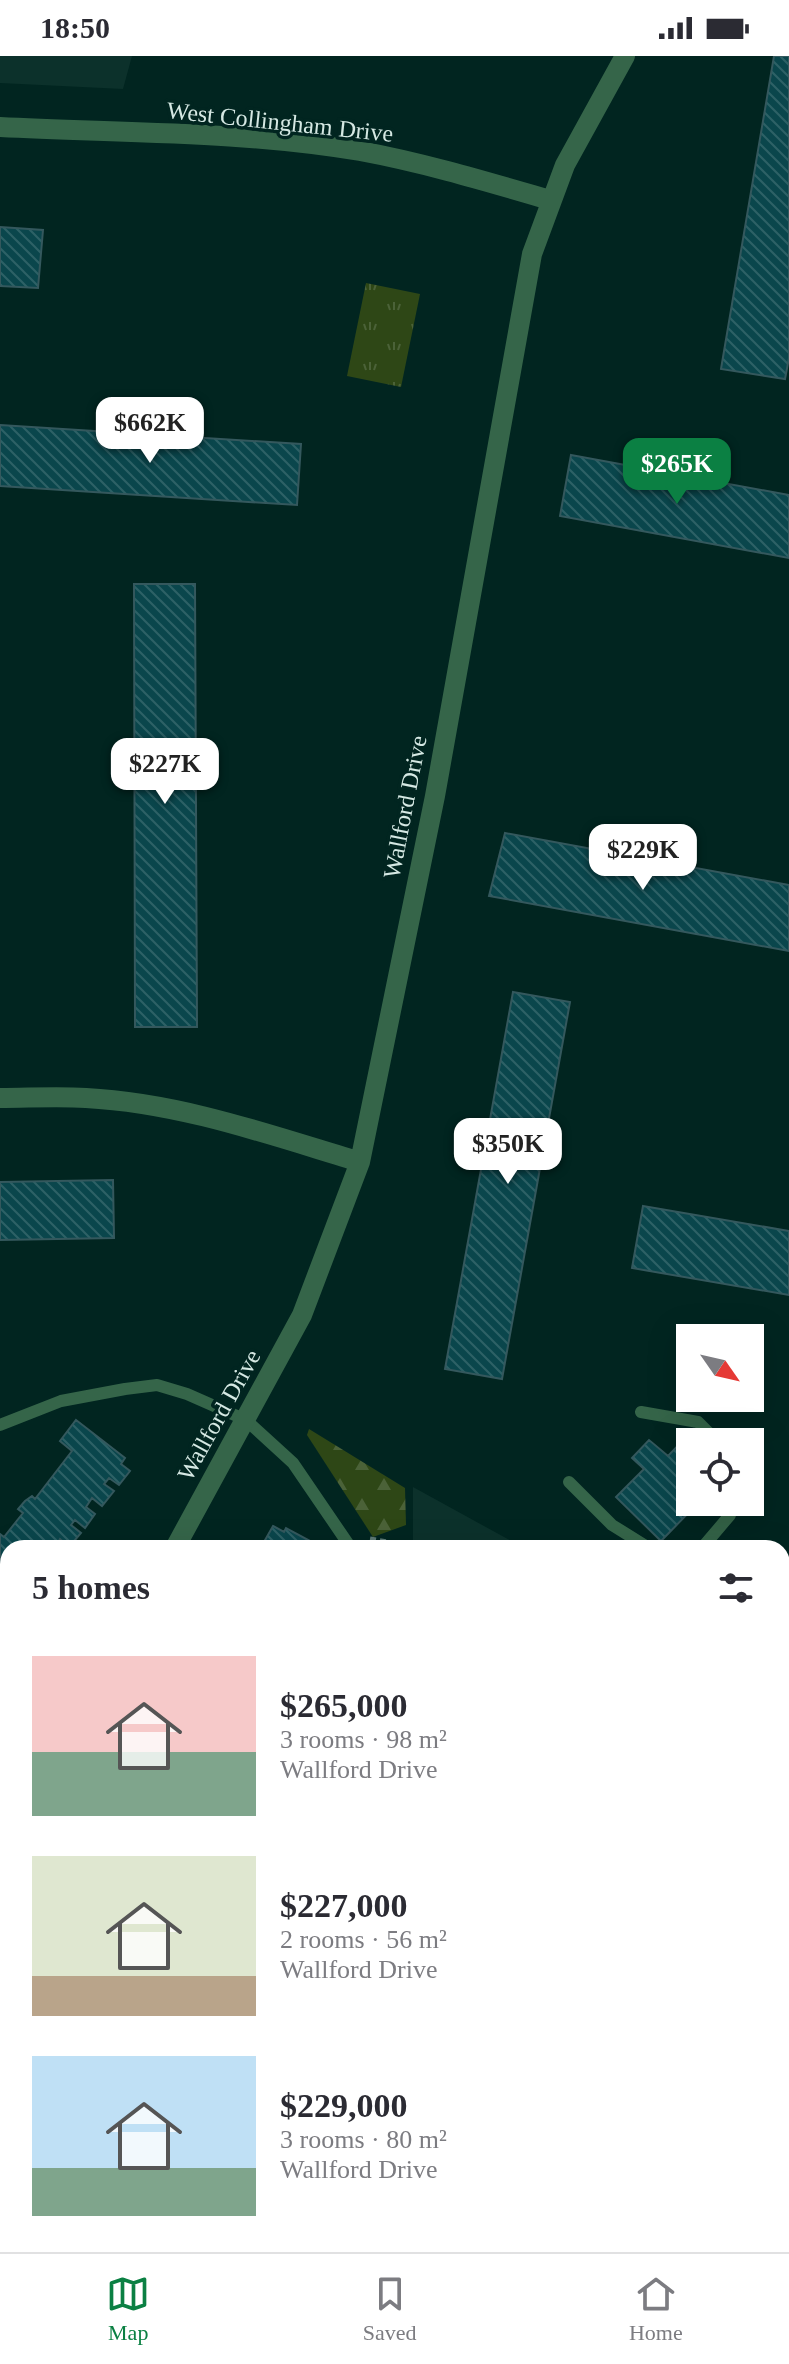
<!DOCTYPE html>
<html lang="en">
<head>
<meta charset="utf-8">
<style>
	:root { --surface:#fff; --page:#f7f7f7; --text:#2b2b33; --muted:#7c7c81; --line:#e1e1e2; --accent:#0b8043 }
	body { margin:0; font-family:"Times New Roman",serif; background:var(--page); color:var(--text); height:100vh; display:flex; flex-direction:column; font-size:30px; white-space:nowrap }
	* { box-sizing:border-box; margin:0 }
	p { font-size:26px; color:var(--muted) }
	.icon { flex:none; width:44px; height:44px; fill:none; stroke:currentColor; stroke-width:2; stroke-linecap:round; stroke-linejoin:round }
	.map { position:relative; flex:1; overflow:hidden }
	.sheet { position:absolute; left:0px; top:1484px; width:790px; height:712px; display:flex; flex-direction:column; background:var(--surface); border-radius:24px 24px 0 0; box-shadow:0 8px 32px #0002 }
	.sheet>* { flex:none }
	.needle { width:52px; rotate:124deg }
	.fabs { position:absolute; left:676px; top:1268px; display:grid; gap:16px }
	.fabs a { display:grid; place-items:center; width:88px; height:88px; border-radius:0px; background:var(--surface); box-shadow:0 8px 32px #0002; font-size:40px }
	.price { position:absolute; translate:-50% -68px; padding:0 18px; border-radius:16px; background:#fff; color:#222; font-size:26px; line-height:52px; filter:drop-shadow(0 2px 4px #0008) }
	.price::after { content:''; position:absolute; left:50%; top:48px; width:24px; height:18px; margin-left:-12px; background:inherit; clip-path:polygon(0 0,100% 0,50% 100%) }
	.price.current { background:var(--accent); color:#fff }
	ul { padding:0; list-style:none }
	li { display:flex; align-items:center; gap:24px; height:200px; padding:0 32px }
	li span { display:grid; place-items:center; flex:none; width:224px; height:160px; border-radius:0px; color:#555 }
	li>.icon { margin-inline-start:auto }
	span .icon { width:96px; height:96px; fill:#fffc; stroke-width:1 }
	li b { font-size:34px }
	h2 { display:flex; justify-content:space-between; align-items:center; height:96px; padding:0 32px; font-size:34px }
	.status { display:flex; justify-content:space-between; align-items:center; height:56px; padding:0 40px; background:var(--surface); direction:ltr }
	.status svg { height:22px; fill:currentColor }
	.tab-bar { display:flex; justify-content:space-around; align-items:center; height:112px; border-top:2px solid var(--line); background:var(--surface); font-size:22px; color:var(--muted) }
	.tab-bar a { display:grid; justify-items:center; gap:4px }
	.tab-bar .current { color:var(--accent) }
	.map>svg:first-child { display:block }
	.built { fill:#0c312b }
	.grass { fill:url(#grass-tufts) }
	.forest { fill:url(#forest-firs) }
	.building { fill:url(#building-back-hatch); stroke:#34585d; stroke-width:2 }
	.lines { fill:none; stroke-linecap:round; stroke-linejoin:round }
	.path { stroke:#5c7974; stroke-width:5; stroke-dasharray:6 4; stroke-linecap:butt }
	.lane { stroke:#356549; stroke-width:12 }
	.street { stroke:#356549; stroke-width:20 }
	.secondary { stroke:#3b8d60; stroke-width:20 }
	.labels { text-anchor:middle; stroke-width:7; stroke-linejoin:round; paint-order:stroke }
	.street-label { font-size:24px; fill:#d5e8e3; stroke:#012520 }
</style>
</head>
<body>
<div class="status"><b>18:50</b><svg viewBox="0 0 49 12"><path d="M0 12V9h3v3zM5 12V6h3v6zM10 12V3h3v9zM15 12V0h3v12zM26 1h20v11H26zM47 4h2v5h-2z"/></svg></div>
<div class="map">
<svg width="789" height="2196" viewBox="0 0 789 2196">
	<defs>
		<pattern id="grass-tufts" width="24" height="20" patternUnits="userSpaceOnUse" patternTransform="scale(2)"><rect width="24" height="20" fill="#2e4716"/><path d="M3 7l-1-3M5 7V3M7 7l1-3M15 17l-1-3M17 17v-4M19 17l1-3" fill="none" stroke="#4b6238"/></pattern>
		<pattern id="forest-firs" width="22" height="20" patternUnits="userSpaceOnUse" patternTransform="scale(2)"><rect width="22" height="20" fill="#2e4716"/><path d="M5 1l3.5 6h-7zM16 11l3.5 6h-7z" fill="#4b6238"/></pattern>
		<pattern id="building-back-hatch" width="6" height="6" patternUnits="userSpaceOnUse" patternTransform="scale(2)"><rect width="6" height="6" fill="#0a464c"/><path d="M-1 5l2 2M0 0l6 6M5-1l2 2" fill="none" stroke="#2d6166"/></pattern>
	</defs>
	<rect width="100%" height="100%" fill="#012520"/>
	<!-- built -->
	<path class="built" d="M0 0H132L123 33 0 27Z
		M413 1431 524 1492H413Z
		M782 1600 789 1603V1901L782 1906Z"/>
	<!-- grass -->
	<path class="grass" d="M366 227 420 238 401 331 347 320Z"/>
	<!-- forest -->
	<path class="forest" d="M309 1373 405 1432 406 1469 373 1481 307 1379Z"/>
	<!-- building -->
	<path class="building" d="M774 0H789V302L785 323 721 313Z
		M0 171 43 174 38 232 0 230Z
		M0 369 301 388 297 449 0 430Z
		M571 399 789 439V502L560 460Z
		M134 528H195L197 971H135Z
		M505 777 789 829V895L489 840Z
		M513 936 570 946 502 1323 445 1313Z
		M113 1124 114 1182 0 1184V1126Z
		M643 1150 789 1175V1239L632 1212Z
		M76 1364 125 1402 121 1408 130 1415 119 1429 109 1422 104 1428 114 1435 102 1450 92 1442 86 1451 95 1458 85 1472 75 1464 71 1469 81 1477 69 1491 60 1483 55 1492H8L5 1552 0 1548V1478L4 1481 23 1457 18 1453 25 1445 32 1440 35 1443 72 1395 60 1385Z
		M694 1373 708 1386H690V1446H699L661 1485 616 1441 644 1413 632 1402 649 1384 668 1400Z
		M273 1470 284 1476 286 1472 323 1492H274L264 1486Z
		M782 1642 789 1653V1791L782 1796Z
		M0 1995 8 1996V2134H0Z
		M789 2072V2134L782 2136V2087L785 2086 782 2075Z
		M785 2178 789 2196H769L765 2188H782Z
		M12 2188H65L54 2196H7L14 2191Z
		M69 2188H76L81 2196H58Z
		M180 2188H275L282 2196H186Z
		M586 2188H600L602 2191V2188H695L701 2196H582L579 2192Z"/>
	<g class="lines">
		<!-- path -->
		<path class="path" d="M370 1483 393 1487"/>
		<!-- lane -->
		<path class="lane" d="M641 1356 698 1366 718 1386
			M0 1369 61 1345 125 1333 157 1329 187 1338 246 1364 293 1407 351 1492
			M569 1426 612 1469 649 1492
			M702 1492 730 1459 733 1446
			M789 1848V1849
			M147 2188 153 2196"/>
		<!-- street -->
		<path class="street" d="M0 71C119 77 243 75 360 95 425 107 488 126 550 144
			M0 1042C28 1042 58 1040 86 1042 181 1047 270 1079 360 1106
			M175 1492 302 1259 360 1106 435 740 532 198 565 109 625 0
			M0 1739 8 1743
			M0 1790 8 1775"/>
		<!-- secondary -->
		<path class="secondary" d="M782 1952 789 1947
			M427 2196 438 2188"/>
	</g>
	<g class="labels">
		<!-- street labels -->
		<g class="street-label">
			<text transform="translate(280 66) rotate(6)" y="8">West Collingham Drive</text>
			<text transform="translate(405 751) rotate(-79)" y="8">Wallford Drive</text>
			<text transform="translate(219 1359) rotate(-61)" y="8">Wallford Drive</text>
		</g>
	</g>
</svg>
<div class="fabs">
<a><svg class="needle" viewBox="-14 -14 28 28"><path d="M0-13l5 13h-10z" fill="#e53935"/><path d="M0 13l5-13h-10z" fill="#7c7c81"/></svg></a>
<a><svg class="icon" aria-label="locate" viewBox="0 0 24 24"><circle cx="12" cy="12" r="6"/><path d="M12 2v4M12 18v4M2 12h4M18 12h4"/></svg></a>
</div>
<b class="price" style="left:150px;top:409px">$662K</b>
<b class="price current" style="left:677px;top:450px">$265K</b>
<b class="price" style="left:165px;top:750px">$227K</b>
<b class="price" style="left:643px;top:836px">$229K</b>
<b class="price" style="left:508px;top:1130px">$350K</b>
<section class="sheet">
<h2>5 homes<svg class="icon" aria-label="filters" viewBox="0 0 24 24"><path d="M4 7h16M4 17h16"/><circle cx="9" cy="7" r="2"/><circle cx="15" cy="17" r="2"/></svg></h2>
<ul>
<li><span style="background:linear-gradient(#f6c9c9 60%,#7fa58c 0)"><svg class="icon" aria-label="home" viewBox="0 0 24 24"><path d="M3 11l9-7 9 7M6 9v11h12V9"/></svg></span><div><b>$265,000</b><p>3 rooms · 98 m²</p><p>Wallford Drive</p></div></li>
<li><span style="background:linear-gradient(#dfe7d0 75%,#b9a48a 0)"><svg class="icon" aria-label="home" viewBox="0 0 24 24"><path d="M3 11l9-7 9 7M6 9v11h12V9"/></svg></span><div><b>$227,000</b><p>2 rooms · 56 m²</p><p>Wallford Drive</p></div></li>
<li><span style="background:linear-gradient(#bfe0f5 70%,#7fa58c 0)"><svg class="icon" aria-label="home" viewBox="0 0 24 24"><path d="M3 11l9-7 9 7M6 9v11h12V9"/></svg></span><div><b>$229,000</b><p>3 rooms · 80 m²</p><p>Wallford Drive</p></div></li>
</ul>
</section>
</div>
<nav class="tab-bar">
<a class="current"><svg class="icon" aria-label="map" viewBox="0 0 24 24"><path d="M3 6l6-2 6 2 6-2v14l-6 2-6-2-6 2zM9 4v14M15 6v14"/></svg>Map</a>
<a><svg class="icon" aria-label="saved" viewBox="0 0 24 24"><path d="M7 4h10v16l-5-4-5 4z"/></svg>Saved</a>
<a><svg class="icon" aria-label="home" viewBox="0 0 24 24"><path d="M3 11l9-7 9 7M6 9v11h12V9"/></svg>Home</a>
</nav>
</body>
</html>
